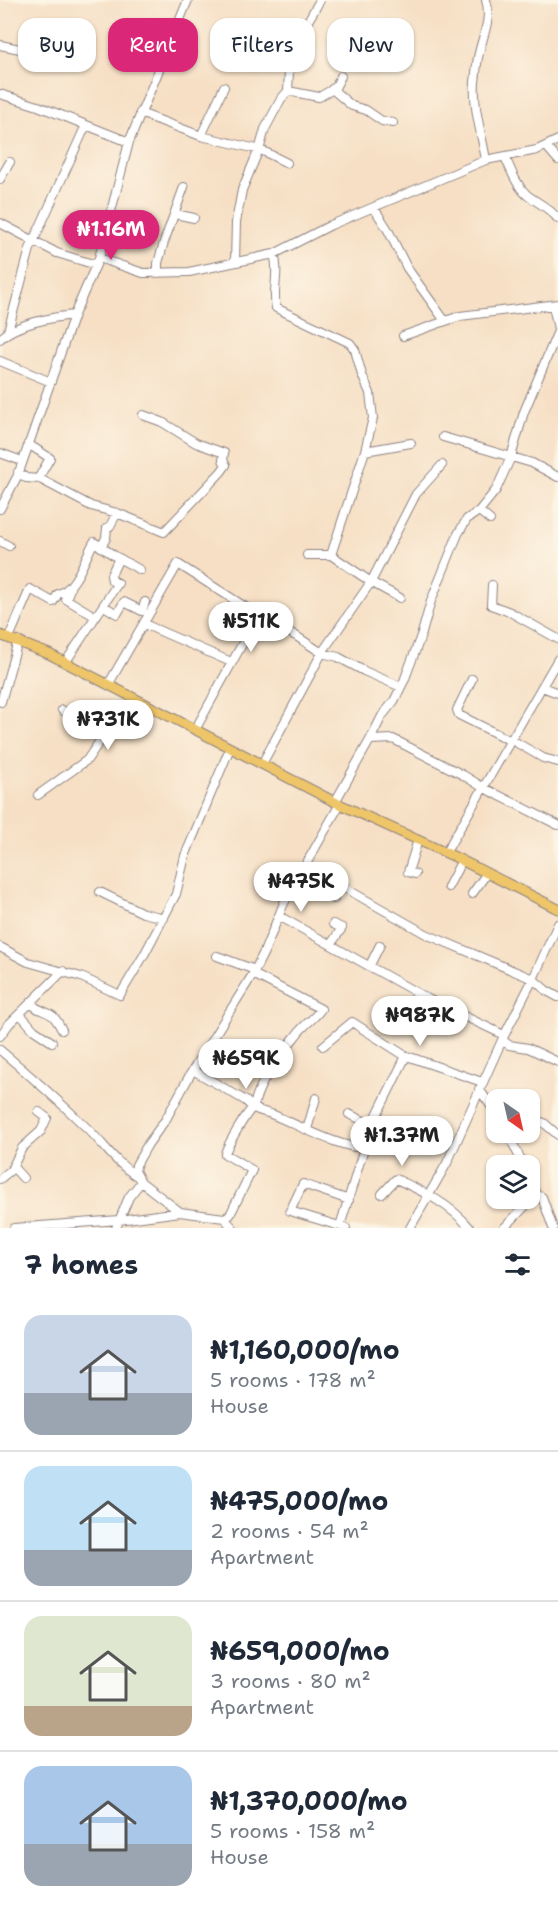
<!DOCTYPE html>
<html lang="en">
<head>
<meta charset="utf-8">
<style>
	:root { --surface:#fff; --page:#f6f6f7; --text:#1f2937; --muted:#747a83; --line:#e0e1e3; --accent:#db2777 }
	body { margin:0; font-family:"Shantell Sans",sans-serif; background:var(--page); color:var(--text); height:100vh; display:flex; flex-direction:column; font-size:22px; white-space:nowrap }
	* { box-sizing:border-box; margin:0 }
	p { font-size:20px; color:var(--muted) }
	.icon { flex:none; width:33px; height:33px; fill:none; stroke:currentColor; stroke-width:2; stroke-linecap:round; stroke-linejoin:round }
	.map { position:relative; height:1228px; overflow:hidden }
	.sheet { display:flex; flex-direction:column; background:var(--surface); flex:1 }
	.sheet>* { flex:none }
	.top-card { position:absolute; left:18px; top:18px; width:522px; height:54px; display:flex; gap:12px }
	.needle { width:39px; rotate:146deg }
	.fabs { position:absolute; left:486px; top:1089px; display:grid; gap:12px }
	.fabs a { display:grid; place-items:center; width:54px; height:54px; border-radius:12px; background:var(--surface); box-shadow:0 2px 4px #0004; font-size:30px }
	.price { position:absolute; translate:-50% -51px; padding:0 14px; border-radius:21px; background:#fff; color:#222; font-size:20px; line-height:39px; filter:drop-shadow(0 2px 3px #0008) }
	.price::after { content:''; position:absolute; left:50%; top:36px; width:18px; height:14px; margin-left:-9px; background:inherit; clip-path:polygon(0 0,100% 0,50% 100%) }
	.price.selected { background:var(--accent); color:#fff }
	ul { padding:0; list-style:none }
	li { display:flex; align-items:center; gap:18px; height:150px; padding:0 24px }
	li+li { border-top:2px solid var(--line) }
	li span { display:grid; place-items:center; flex:none; width:168px; height:120px; border-radius:18px; color:#555 }
	li>.icon { margin-inline-start:auto }
	span .icon { width:72px; height:72px; fill:#fffc; stroke-width:1 }
	li b { font-size:26px }
	h2 { display:flex; justify-content:space-between; align-items:center; height:72px; padding:0 24px; font-size:26px }
	.pill { padding:0 21px; border-radius:18px; background:var(--surface); box-shadow:0 2px 4px #0004; font-size:21px; line-height:54px }
	.pill.selected { background:var(--accent); color:#fff }
	.map>svg:first-child { display:block }
	.lines { fill:none; stroke-linecap:round; stroke-linejoin:round }
	.minor-casing { stroke:#8c8080; stroke-width:10 }
	.major-casing { stroke:#8c8080; stroke-width:11 }
	.minor { stroke:#fff; stroke-width:8 }
	.major { stroke:#eec569; stroke-width:9 }
</style>
</head>
<body>
<div class="map">
<svg width="558" height="1228" viewBox="0 0 558 1228">
	<rect width="100%" height="100%" fill="#fcf5e5"/>
	<filter id="ink" filterUnits="userSpaceOnUse"><feTurbulence type="fractalNoise" baseFrequency=".0167" numOctaves="2"/><feDisplacementMap in="SourceGraphic" scale="12" xChannelSelector="R" yChannelSelector="G"/><feConvolveMatrix kernelMatrix="1 2 1 2 8 2 1 2 1" color-interpolation-filters="sRGB"/></filter>
	<filter id="wash" filterUnits="userSpaceOnUse"><feTurbulence type="fractalNoise" baseFrequency=".008" numOctaves="4" result="noise"/><feDisplacementMap in="SourceGraphic" scale="24" xChannelSelector="R" yChannelSelector="G"/><feGaussianBlur stdDeviation="1.35" result="paint"/><feColorMatrix in="noise" values="0 0 0 0 0 0 0 0 0 0 0 0 0 0 0 0 0 1.4 0 .05"/><feComposite in="paint" operator="in"/></filter>
	<g filter="url(#wash)">
		<rect width="100%" height="100%" fill="#f6dfc4"/>
	</g>
	<g filter="url(#ink)">
		<g class="lines">
			<defs>
				<path id="minor" d="M486 0C493 22 479 42 477 64 476 70 476 76 475 82 473 108 482 135 486 160
					M0 45 30 51 40 46 49 49
					M332 89 352 106 366 110 382 121 393 123
					M288 91 319 97 335 88 341 76
					M0 94 38 106 129 142
					M140 113 201 136 224 87
					M201 136 261 150 287 163
					M546 146 558 160
					M505 157C511 170 516 185 527 195 538 203 550 208 558 219
					M0 179 10 162
					M374 208 388 230 407 268 445 321
					M175 214 194 218
					M0 223 57 253 96 265
					M274 254C280 272 272 290 276 308L350 343 355 350 362 375 370 393 373 418 365 451
					M99 258 143 273 189 272 274 254 331 225 486 160 537 150 558 140
					M235 262 236 222 242 190 260 147 265 129 281 99 288 91 289 71 293 56 304 28 320 0
					M158 273V263L164 242 184 187
					M553 306 558 329
					M8 331 30 249 86 125
					M403 336 460 316 558 304
					M0 339C15 324 53 317 74 315
					M0 361 51 382
					M443 437 532 463 558 477
					M28 444 50 458 38 479
					M0 453 22 461
					M18 472 26 478 40 479 91 506 117 513 164 532 221 472 226 465 223 460 224 453 196 443 162 422 143 415
					M0 509 18 475 74 315 99 258 129 142 188 0
					M479 511 490 520
					M0 541 9 546
					M307 555H331
					M492 585 491 605 510 612 558 639
					M70 589 66 599 96 617
					M400 598 371 582 331 555 365 451 411 443
					M104 606 117 614 124 602 142 611 145 602
					M144 624 231 662
					M9 638 30 589 53 602 58 594C76 590 85 557 94 542L115 556 101 547 106 538 107 528 110 526 117 513
					M65 663 118 583 112 581 111 575 119 558 140 570 115 556
					M472 679 457 710 459 715 511 741
					M108 685 178 564 258 615
					M542 687 558 693
					M1 702 18 641
					M195 730 258 615 296 636 322 653 338 657 364 671 401 687
					M370 740 393 739 463 775 484 788 558 825
					M512 740 543 758 558 762
					M262 764 323 651 371 582 416 494 442 465
					M38 795 87 760 106 732H99L62 710
					M335 802 370 740 382 716 394 701 404 681 422 633 431 601 458 534 467 519 479 511 496 490 511 457 524 412 558 331
					M446 852 558 659
					M306 866 426 934 533 979 547 991 558 997
					M415 874 408 872 418 840
					M448 887 462 860
					M100 892 143 913 164 918
					M472 894 487 873
					M334 899 328 896 335 882
					M279 916 428 999 504 1035
					M331 944 342 928 333 924
					M0 947 28 962 81 977 120 995 144 955 176 894 185 856 230 748
					M217 956 255 970
					M370 965 380 945
					M31 1004C47 1017 50 1006 62 1030
					M20 1014 34 1030 52 1042
					M0 1036 9 1024 63 971
					M502 1040 509 1045 528 1048 558 1062
					M323 1046 352 1022 404 1055 482 1082
					M0 1050C31 1076 60 1102 89 1130 106 1147 115 1162 135 1175
					M193 1070 246 1101C248 1103 250 1106 253 1107 257 1111 265 1112 271 1114 290 1121 345 1151 364 1147
					M479 1089 496 1113
					M254 1108C256 1084 283 1052 298 1033 305 1024 315 1018 321 1009L253 974 264 952 284 903 340 804
					M349 1114 372 1125
					M530 1118 544 1123 558 1135
					M305 1129 308 1126 316 1098
					M507 1132 524 1166
					M13 1167 23 1178
					M0 1179 11 1170 22 1148 41 1131 47 1118 39 1112
					M382 1194 396 1179C424 1192 450 1204 470 1228
					M536 1195 542 1197 553 1228
					M224 1218 230 1215 252 1170 225 1154C226 1148 247 1111 253 1108
					M340 1226 370 1129 406 1056
					M14 1228 119 1220 180 1212
					M116 1228 129 1197 141 1182
					M233 1228 224 1218 180 1212 141 1182 135 1171 136 1165 148 1144 166 1119 191 1073 253 974
					M346 1228 290 1211 303 1184 349 1200
					M410 1228 447 1163 502 1040 533 979 558 924
					M504 1228 536 1195 530 1178"/>
				<path id="major" d="M0 635 49 654 335 802 455 857 558 909"/>
			</defs>
			<!-- minor casing -->
			<use href="#minor" class="minor-casing"/>
			<!-- major casing -->
			<use href="#major" class="major-casing"/>
			<!-- minor -->
			<use href="#minor" class="minor"/>
			<!-- major -->
			<use href="#major" class="major"/>
		</g>
	</g>
</svg>
<div class="fabs">
<a><svg class="needle" viewBox="-14 -14 28 28"><path d="M0-13l5 13h-10z" fill="#e53935"/><path d="M0 13l5-13h-10z" fill="#747a83"/></svg></a>
<a><svg class="icon" aria-label="layers" viewBox="0 0 24 24"><path d="M12 4l9 5-9 5-9-5zM3 14l9 5 9-5"/></svg></a>
</div>
<b class="price selected" style="left:111px;top:261px">₦1.16M</b>
<b class="price" style="left:251px;top:653px">₦511K</b>
<b class="price" style="left:108px;top:751px">₦731K</b>
<b class="price" style="left:301px;top:913px">₦475K</b>
<b class="price" style="left:420px;top:1047px">₦987K</b>
<b class="price" style="left:246px;top:1090px">₦659K</b>
<b class="price" style="left:402px;top:1167px">₦1.37M</b>
<div class="top-card">
<a class="pill">Buy</a>
<a class="pill selected">Rent</a>
<a class="pill">Filters</a>
<a class="pill">New</a>
</div>
</div>
<section class="sheet">
<h2>7 homes<svg class="icon" aria-label="filters" viewBox="0 0 24 24"><path d="M4 7h16M4 17h16"/><circle cx="9" cy="7" r="2"/><circle cx="15" cy="17" r="2"/></svg></h2>
<ul>
<li><span style="background:linear-gradient(#c9d6e8 65%,#9aa5b1 0)"><svg class="icon" aria-label="home" viewBox="0 0 24 24"><path d="M3 11l9-7 9 7M6 9v11h12V9"/></svg></span><div><b>₦1,160,000/mo</b><p>5 rooms · 178 m²</p><p>House</p></div></li>
<li><span style="background:linear-gradient(#bfe0f5 70%,#9aa5b1 0)"><svg class="icon" aria-label="home" viewBox="0 0 24 24"><path d="M3 11l9-7 9 7M6 9v11h12V9"/></svg></span><div><b>₦475,000/mo</b><p>2 rooms · 54 m²</p><p>Apartment</p></div></li>
<li><span style="background:linear-gradient(#dfe7d0 75%,#b9a48a 0)"><svg class="icon" aria-label="home" viewBox="0 0 24 24"><path d="M3 11l9-7 9 7M6 9v11h12V9"/></svg></span><div><b>₦659,000/mo</b><p>3 rooms · 80 m²</p><p>Apartment</p></div></li>
<li><span style="background:linear-gradient(#a9c7e8 65%,#9aa5b1 0)"><svg class="icon" aria-label="home" viewBox="0 0 24 24"><path d="M3 11l9-7 9 7M6 9v11h12V9"/></svg></span><div><b>₦1,370,000/mo</b><p>5 rooms · 158 m²</p><p>House</p></div></li>
</ul>
</section>
</body>
</html>
